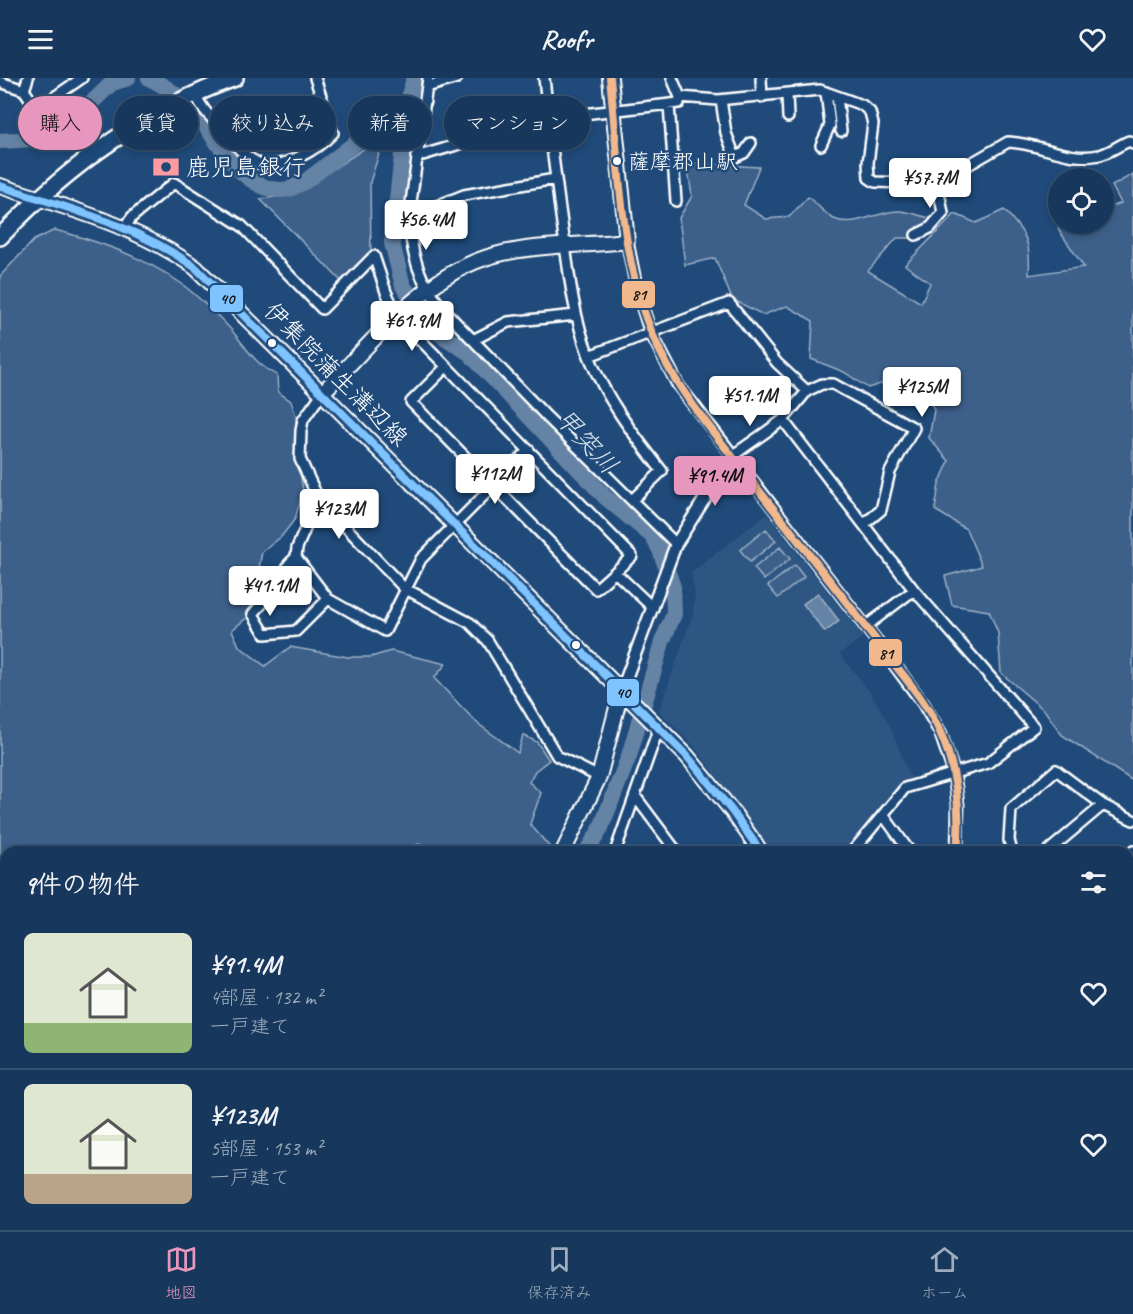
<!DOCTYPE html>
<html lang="ja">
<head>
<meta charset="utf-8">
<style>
	:root { --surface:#17385c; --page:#203f62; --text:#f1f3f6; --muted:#9eacbb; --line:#365272; --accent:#e797bd }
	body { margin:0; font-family:Caveat,"Klee One",sans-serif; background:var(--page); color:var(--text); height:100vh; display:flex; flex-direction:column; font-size:22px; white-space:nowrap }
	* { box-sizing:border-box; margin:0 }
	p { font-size:20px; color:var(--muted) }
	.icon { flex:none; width:33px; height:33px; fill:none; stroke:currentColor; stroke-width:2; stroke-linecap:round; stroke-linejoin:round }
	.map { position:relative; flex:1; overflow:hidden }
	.drawer { position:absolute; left:0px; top:768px; width:1134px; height:384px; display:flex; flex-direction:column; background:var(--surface); border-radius:18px 18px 0 0; box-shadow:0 3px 9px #0003,0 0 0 2px var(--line) }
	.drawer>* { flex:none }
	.guide { position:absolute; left:18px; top:18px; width:600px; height:54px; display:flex; gap:12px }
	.controls { position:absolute; left:1048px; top:90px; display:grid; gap:12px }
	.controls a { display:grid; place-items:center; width:66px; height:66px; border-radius:50%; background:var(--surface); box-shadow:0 3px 9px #0003,0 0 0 2px var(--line); font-size:30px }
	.price { position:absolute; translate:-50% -51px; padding:0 14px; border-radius:6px; background:#fff; color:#222; font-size:20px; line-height:39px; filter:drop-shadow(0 2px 3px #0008) }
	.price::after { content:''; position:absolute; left:50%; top:36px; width:18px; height:14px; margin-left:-9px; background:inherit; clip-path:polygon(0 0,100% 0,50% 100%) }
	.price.active { background:var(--accent); color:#111 }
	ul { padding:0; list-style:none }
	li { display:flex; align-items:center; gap:18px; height:150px; padding:0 24px }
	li+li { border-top:2px solid var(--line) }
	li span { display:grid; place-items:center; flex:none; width:168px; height:120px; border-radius:9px; color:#555 }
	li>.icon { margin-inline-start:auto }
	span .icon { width:72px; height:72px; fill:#fffc; stroke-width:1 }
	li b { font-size:26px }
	h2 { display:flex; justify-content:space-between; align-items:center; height:72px; padding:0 24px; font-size:26px }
	.tag { padding:0 21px; border-radius:27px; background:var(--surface); box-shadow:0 3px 9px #0003,0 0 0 2px var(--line); font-size:21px; line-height:54px }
	.tag.active { background:var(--accent); color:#111 }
	header { display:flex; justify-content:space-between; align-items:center; height:78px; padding:0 24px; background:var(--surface); font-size:27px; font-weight:600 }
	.tab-bar { display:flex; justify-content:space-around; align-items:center; height:84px; border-top:2px solid var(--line); background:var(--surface); font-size:16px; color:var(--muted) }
	.tab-bar a { display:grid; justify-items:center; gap:3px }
	.tab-bar .active { color:var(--accent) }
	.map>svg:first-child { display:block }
	.built { fill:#2e5683 }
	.green { fill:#3c618b; stroke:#9eb0c5; stroke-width:1.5 }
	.water { fill:#6583a4; stroke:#a3b5c8; stroke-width:1.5 }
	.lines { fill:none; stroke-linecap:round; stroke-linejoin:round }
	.river { stroke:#6583a4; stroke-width:16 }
	.minor-casing { stroke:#fff; stroke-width:14 }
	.tertiary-casing { stroke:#fff; stroke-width:15 }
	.primary-casing { stroke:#fff; stroke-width:18 }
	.trunk-casing { stroke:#fff; stroke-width:20 }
	.minor { stroke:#1f4a7a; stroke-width:9 }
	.tertiary { stroke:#1f4a7a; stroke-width:10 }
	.primary { stroke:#1f4a7a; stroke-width:14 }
	.trunk { stroke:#1f4a7a; stroke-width:15 }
	.bus-1-casing { stroke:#1f4a7a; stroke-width:12 }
	.bus-2-casing { stroke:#1f4a7a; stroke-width:12 }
	.bus-1 { stroke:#80c4ff; stroke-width:8 }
	.bus-2 { stroke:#f1b78d; stroke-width:8 }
	.bus-dot { fill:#fff; stroke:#1f4a7a; stroke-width:2 }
	.labels { text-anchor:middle; stroke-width:5; stroke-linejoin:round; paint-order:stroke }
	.bus-label { font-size:22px; fill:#fff; stroke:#1f4a7a; text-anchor:start }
	.poi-label { font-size:24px; fill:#fff; stroke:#1f4a7a; text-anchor:start }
	.street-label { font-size:24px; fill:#fff; stroke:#1f4a7a }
	.water-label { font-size:26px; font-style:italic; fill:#d8e0e8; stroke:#1f4a7a }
	.line-badge { stroke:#1f4a7a; stroke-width:2 }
	.pale-badge-label { font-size:16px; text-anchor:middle; font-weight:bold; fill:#111 }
</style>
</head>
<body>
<header><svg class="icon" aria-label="menu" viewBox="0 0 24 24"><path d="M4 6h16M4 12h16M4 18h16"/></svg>Roofr<svg class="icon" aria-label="heart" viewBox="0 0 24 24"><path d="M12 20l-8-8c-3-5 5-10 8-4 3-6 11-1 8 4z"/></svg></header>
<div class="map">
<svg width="1133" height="1152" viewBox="0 0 1133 1152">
	<rect width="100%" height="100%" fill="#1f4a7a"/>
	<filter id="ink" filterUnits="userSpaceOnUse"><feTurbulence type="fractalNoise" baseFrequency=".0167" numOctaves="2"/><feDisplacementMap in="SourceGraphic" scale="12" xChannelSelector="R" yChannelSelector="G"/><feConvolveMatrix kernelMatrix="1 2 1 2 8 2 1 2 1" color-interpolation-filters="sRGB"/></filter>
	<g filter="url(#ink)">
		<!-- built -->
		<path class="built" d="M766 436 863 559 840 576 871 615 890 648 912 704 903 707 845 774H771L695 669 659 633 693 535 695 516 691 495Z"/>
		<!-- green -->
		<path class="green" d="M371 66 379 76 370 104 371 177 342 204 260 121 295 116Z
			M687 85 759 89 744 127 766 141 789 139 808 119C816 125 825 136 834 141 854 150 878 133 899 133 912 133 924 141 940 141L926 160H897L868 193 921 225 930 205 905 187 955 136 976 145 1004 132C1027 156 1031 164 1029 197L1084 189 1058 151 1061 146H1104V131L1121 125 1112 108 1133 96V703L1062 657 1045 633 1001 595 998 555 989 533 952 527 945 498 982 488 966 451 935 432 939 406 949 383 929 360 934 332 921 305 887 304 868 310 844 294 811 281 813 243 787 228 763 237 732 221 715 180 685 187 679 140 692 118Z
			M55 152C98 163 146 180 182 206 196 217 210 230 223 243 242 261 252 286 277 297L278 314 291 323 296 338 295 359 303 413 295 441 281 459 262 474 250 537 232 552 239 568 265 588 290 569 348 579H371L391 573 446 586 434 600 477 645 518 675 523 657 537 664 549 682 535 693 529 704 541 715 530 746 554 774H433L429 769 418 766 403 774H6V1146H132L130 1152H0V198L34 162Z
			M766 451 776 463 750 484 740 472Z
			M780 469 790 481 764 502 754 490Z
			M795 487 804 499 778 520 768 508Z
			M446 1146H487L486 1152H446Z"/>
		<!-- water -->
		<path class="water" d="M818 515 839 543 825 554 803 526Z"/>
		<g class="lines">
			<!-- river -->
			<path class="river" d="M149 0C171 11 191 27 205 47 223 73 250 119 289 111 295 109 301 105 306 103L408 24
				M414 0 408 24 392 165 403 208 440 256 469 275 605 419 652 458 660 472 673 509 674 536 662 564 629 678 600 752 586 774
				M0 63 34 61 85 31 112 5 128 0
				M463 1152V1146"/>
			<defs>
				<path id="minor" d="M428 0 409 139 464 117 555 101
					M544 0C550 56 557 111 565 167 570 205 575 242 589 278 606 321 633 356 662 393L632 422
					M761 0 762 19
					M0 4 24 12 28 0
					M427 9 457 0
					M24 12 37 31 82 0
					M196 16C201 32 213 41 224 53 233 64 244 79 258 85 281 94 318 71 333 55L315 0
					M787 16 788 39
					M837 18 841 53
					M680 19 718 22 820 12 862 27 870 34 873 46 868 85 869 100 875 104 935 106 1008 64C1039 65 1069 84 1099 77 1109 75 1119 67 1129 63L1133 65
					M721 22 726 55 735 79 744 75 751 65
					M669 27 676 123
					M821 67 830 47 826 14
					M416 79 548 40 679 25 680 19 672 0
					M409 139C412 201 431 220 473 262L508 244 576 237
					M125 149 132 139 174 105 242 148 322 231 374 178 386 214 398 239 632 478 615 494
					M916 157 930 150 943 135 937 104
					M473 262 547 339 676 466
					M589 278 729 225 777 285 807 313 783 342 914 512 1034 649 988 685 905 710 852 774
					M446 289 411 324 596 511 615 494 653 530
					M807 313 822 306H833L914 350 890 394 881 432 864 446
					M323 314 303 342 301 353 300 381 318 420 404 510 470 545 488 563 557 678 599 699
					M732 378 783 342
					M318 420 297 470 296 479 328 521 385 553 421 481 529 372
					M296 479 289 486 282 503 253 536 265 556 296 553 328 521
					M865 549 914 512
					M635 718 677 774
					M884 738 910 774
					M615 774 659 649
					M1012 774 1009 762 1011 731 1056 692 1103 727 1133 742
					M1047 774 1103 727
					M1128 777 1133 773
					M1128 891 1133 889
					M1128 953 1133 951
					M1128 1064 1133 1065
					M552 1146 556 1152
					M789 1146 794 1152
					M936 1146 937 1152
					M600 1152 606 1146
					M702 1152 710 1146
					M836 1152 847 1146"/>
				<path id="tertiary" d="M627 163 637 212 650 253 678 307 876 562 923 625 940 654 954 695 958 727 957 774
					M621 614 676 466 732 378"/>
				<path id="primary" d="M0 108C68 130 138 148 196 190L687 678 732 733 761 774
					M323 314C373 264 425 195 495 177 537 166 584 168 627 163L610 0
					M563 774 599 699 621 614
					M1128 1134H1133
					M202 1152 205 1146"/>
				<path id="trunk" d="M0 159C66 90 145 32 235 0"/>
			</defs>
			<!-- minor casing -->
			<use href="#minor" class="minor-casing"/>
			<!-- tertiary casing -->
			<use href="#tertiary" class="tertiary-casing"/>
			<!-- primary casing -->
			<use href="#primary" class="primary-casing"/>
			<!-- trunk casing -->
			<use href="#trunk" class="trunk-casing"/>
			<!-- minor -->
			<use href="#minor" class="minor"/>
			<!-- tertiary -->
			<use href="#tertiary" class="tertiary"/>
			<!-- primary -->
			<use href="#primary" class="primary"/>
			<!-- trunk -->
			<use href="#trunk" class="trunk"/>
			<defs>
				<path id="bus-1" d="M0 108C68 130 138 148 196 190L687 678 732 733 761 774"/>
				<path id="bus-2" d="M610 0C620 93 619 195 663 279 683 319 714 354 741 390 787 448 833 506 878 565 899 593 926 622 940 654 957 692 961 733 957 774"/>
			</defs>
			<!-- bus-1 casing -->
			<use href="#bus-1" class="bus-1-casing"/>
			<!-- bus-2 casing -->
			<use href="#bus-2" class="bus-2-casing"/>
			<!-- bus-1 -->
			<use href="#bus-1" class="bus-1"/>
			<!-- bus-2 -->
			<use href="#bus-2" class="bus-2"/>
		</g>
	</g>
	<!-- icons -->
	<defs>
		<symbol id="bank-bare" viewBox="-9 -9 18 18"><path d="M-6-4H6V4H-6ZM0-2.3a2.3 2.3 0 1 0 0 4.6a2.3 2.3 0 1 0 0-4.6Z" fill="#ff9aa2" stroke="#1f4a7a" stroke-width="2.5" paint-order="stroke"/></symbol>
	</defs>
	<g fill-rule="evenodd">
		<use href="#bank-bare" x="147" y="70" width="38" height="38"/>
	</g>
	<!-- markers -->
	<g class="bus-dot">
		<circle cx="617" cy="83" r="5"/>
		<circle cx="272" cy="265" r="5"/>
		<circle cx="576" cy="567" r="5"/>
	</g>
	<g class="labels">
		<!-- bus labels -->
		<g class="bus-label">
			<text x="628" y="91">薩摩郡山駅</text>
		</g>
		<!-- poi labels -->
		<g class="poi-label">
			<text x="186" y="97">鹿児島銀行</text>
		</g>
		<!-- street labels -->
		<g class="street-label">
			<text transform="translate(336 296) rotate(45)" y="8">伊集院蒲生溝辺線</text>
		</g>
		<!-- water labels -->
		<g class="water-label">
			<text transform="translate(587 363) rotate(47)" y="9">甲突川</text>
		</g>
	</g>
	<g class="line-badge">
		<rect x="621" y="202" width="35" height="29" rx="6" fill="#f1b78d"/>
		<rect x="209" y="206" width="35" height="29" rx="6" fill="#80c4ff"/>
		<rect x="868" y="560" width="35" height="29" rx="6" fill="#f1b78d"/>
		<rect x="606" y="600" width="34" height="29" rx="6" fill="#80c4ff"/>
	</g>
	<g class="pale-badge-label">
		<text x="639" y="222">81</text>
		<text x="227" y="226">40</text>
		<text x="886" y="581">81</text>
		<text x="623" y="620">40</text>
	</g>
</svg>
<div class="controls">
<a><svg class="icon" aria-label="locate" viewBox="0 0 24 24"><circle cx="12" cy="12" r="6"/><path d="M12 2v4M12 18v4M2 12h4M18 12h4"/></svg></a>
</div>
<b class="price" style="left:930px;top:131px">¥57.7M</b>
<b class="price" style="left:426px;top:173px">¥56.4M</b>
<b class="price" style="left:412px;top:274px">¥61.9M</b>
<b class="price" style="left:922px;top:340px">¥125M</b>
<b class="price" style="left:750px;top:349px">¥51.1M</b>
<b class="price" style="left:495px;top:427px">¥112M</b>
<b class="price active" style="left:715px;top:429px">¥91.4M</b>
<b class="price" style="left:339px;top:462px">¥123M</b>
<b class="price" style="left:270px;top:539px">¥41.1M</b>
<div class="guide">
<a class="tag active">購入</a>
<a class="tag">賃貸</a>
<a class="tag">絞り込み</a>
<a class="tag">新着</a>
<a class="tag">マンション</a>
</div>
<section class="drawer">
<h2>9件の物件<svg class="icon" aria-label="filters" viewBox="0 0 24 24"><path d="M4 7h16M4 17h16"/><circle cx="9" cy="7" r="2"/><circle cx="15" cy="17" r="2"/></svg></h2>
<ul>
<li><span style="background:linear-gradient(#dfe7d0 75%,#8fb573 0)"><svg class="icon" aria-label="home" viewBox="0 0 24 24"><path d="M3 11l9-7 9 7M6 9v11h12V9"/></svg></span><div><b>¥91.4M</b><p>4部屋 · 132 m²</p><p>一戸建て</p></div><svg class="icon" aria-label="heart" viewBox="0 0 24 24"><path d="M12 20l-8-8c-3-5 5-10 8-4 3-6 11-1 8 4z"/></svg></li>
<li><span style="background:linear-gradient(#dfe7d0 75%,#b9a48a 0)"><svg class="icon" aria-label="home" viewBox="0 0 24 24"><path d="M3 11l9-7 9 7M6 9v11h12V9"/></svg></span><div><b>¥123M</b><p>5部屋 · 153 m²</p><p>一戸建て</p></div><svg class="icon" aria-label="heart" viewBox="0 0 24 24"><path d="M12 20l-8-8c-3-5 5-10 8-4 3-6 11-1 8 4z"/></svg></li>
</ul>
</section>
</div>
<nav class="tab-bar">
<a class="active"><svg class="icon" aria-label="map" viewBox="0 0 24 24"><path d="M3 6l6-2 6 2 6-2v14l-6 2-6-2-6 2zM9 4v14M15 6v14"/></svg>地図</a>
<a><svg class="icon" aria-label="saved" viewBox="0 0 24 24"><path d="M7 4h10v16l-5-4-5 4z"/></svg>保存済み</a>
<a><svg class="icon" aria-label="home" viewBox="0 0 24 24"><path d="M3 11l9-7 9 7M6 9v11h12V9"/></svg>ホーム</a>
</nav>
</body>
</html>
